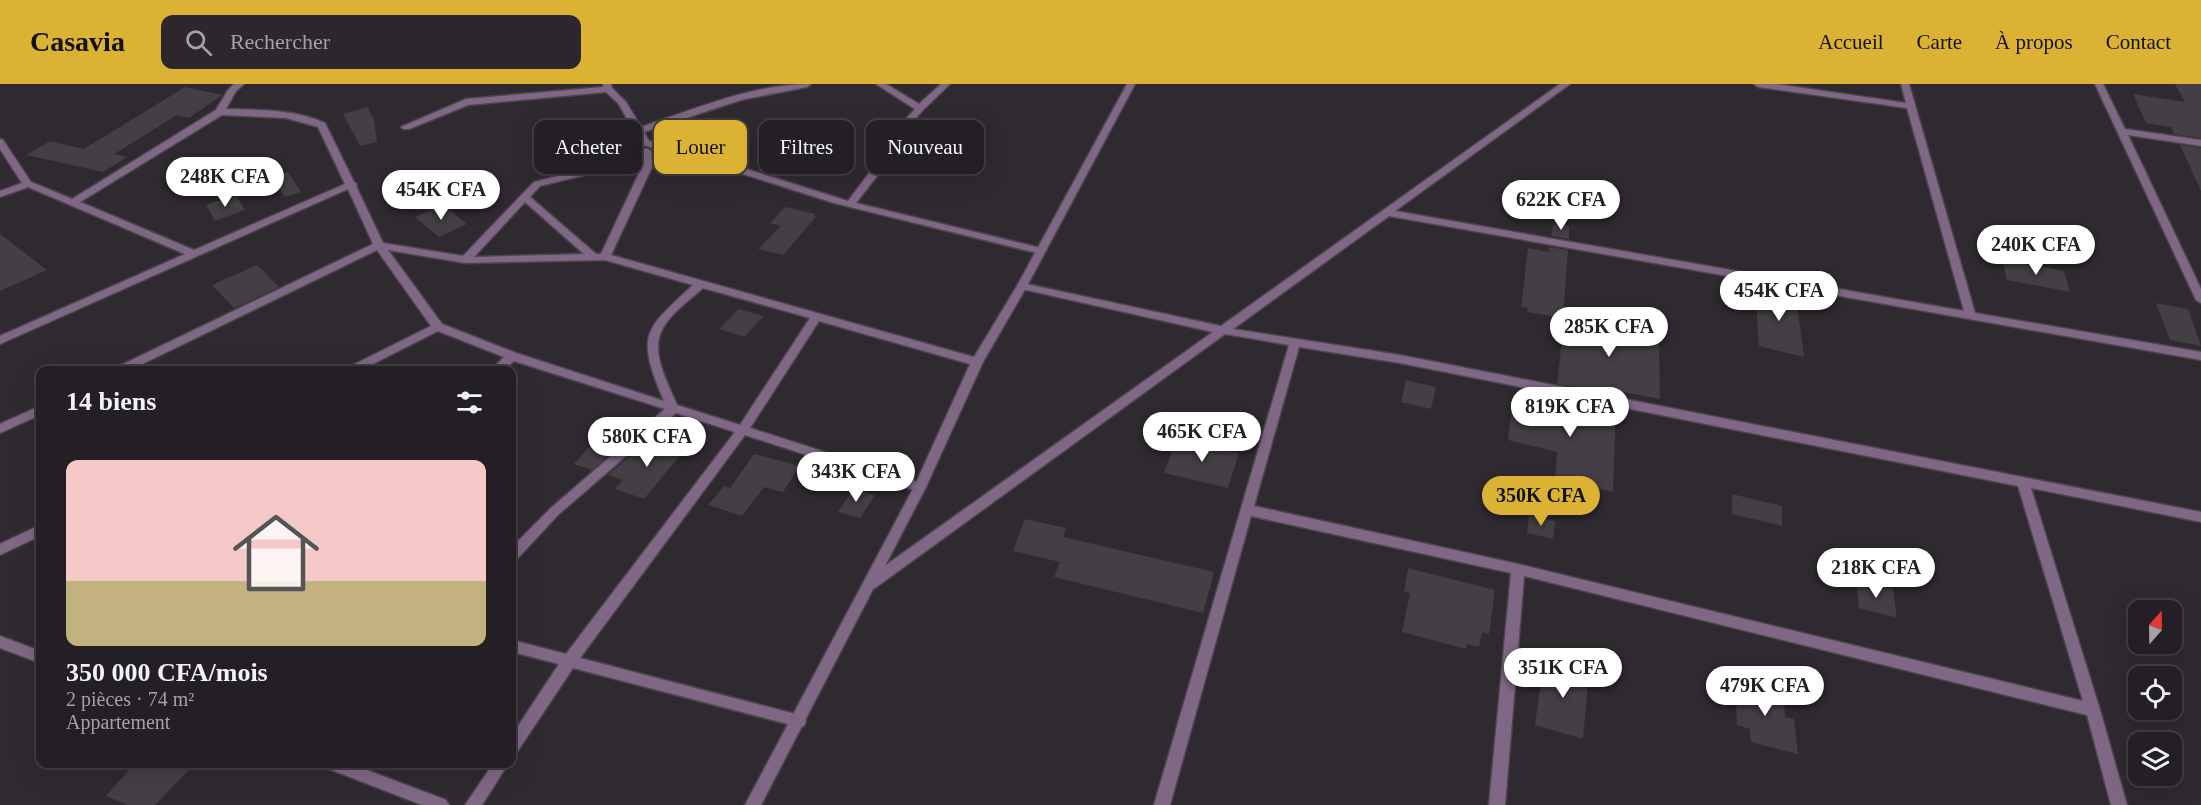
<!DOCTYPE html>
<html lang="fr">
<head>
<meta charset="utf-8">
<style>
	:root { --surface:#231f24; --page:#2b272c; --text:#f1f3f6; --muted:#a3a2a6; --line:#403d41; --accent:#dbb233 }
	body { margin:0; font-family:"Times New Roman",serif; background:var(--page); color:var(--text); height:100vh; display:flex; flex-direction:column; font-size:22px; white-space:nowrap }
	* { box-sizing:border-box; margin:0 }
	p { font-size:20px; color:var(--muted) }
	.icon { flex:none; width:33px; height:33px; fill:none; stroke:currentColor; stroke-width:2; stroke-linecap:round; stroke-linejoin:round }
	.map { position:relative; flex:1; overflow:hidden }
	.panel { position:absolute; left:36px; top:282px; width:480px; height:402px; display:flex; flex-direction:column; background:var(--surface); border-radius:12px; box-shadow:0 6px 24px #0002,0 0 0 2px var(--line) }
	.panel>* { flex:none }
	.guide { position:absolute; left:534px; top:36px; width:570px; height:54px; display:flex; gap:12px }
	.needle { width:39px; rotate:20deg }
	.controls { position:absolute; left:2128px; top:516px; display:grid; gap:12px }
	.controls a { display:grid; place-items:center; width:54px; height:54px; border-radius:12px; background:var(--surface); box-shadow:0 6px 24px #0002,0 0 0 2px var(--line); font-size:30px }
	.price { position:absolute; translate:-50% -51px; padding:0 14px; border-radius:21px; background:#fff; color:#222; font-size:20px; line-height:39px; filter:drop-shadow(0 2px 3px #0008) }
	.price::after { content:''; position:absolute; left:50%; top:36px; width:18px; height:14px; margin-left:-9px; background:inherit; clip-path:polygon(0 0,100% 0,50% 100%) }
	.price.selected { background:var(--accent); color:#111 }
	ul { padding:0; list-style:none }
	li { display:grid; align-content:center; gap:12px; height:318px; padding:0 30px }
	li span { display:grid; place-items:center; height:186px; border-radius:12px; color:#555 }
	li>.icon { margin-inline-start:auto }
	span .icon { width:108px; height:108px; fill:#fffc; stroke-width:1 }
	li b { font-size:26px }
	h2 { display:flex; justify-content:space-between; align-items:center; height:72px; padding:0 30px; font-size:26px }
	.pill { padding:0 21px; border-radius:12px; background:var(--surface); box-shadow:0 6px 24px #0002,0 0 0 2px var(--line); font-size:21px; line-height:54px }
	.pill.selected { background:var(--accent); color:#111 }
	header { display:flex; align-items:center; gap:36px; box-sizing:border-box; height:84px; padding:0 30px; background:var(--accent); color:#111 }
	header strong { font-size:28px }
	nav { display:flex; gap:33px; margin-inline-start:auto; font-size:21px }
	.search { width:420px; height:54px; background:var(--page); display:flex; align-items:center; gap:15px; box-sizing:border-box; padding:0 21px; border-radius:12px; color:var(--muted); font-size:22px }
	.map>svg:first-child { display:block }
	.building { fill:#443e45 }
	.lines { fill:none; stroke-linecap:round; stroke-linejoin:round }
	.minor-casing { stroke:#4b454c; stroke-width:3 }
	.tertiary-casing { stroke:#4b454c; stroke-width:3 }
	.minor { fill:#7f6785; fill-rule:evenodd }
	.tertiary { fill:#7f6785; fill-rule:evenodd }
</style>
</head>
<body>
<header>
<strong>Casavia</strong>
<div class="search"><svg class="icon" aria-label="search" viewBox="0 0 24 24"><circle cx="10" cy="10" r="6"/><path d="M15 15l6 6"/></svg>Rechercher</div>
<nav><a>Accueil</a><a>Carte</a><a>À propos</a><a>Contact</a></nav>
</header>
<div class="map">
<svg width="2201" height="721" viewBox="0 0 2201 721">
	<rect width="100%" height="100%" fill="#2f2930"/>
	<!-- building -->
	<path class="building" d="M2175 0H2201V54L2174 50 2171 43 2146 39 2133 10 2185 18Z
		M185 3 222 11 189 34 177 31 114 70 127 73 103 88 26 71 50 57 84 65Z
		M368 23 374 36 377 58 360 62 343 30Z
		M2180 61 2201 64V107Z
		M288 88 301 108 285 113 272 93Z
		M236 111 245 126 215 137 206 121Z
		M443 121 467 140 439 153 415 133Z
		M785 123 815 130 814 132 816 133 783 171 758 165 781 142 770 139Z
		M1554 139 1569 142V155L1551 152Z
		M0 150 47 186 0 207Z
		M1549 163 1568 166 1563 234 1527 228 1528 224 1521 223 1528 164 1549 168Z
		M2002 175 2064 187 2070 208 2007 196Z
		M257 181 279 203 234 224 212 201Z
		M1755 205 1796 212 1804 273 1759 262Z
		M2156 219 2188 225 2201 262 2170 256Z
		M739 225 764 232 744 253 719 245Z
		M1565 230 1656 246V257L1659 258 1660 315 1623 308 1616 307V311L1557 300Z
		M1406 296 1436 303 1431 325 1401 318Z
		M1556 312 1616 324 1613 408 1555 395 1557 368 1508 356 1513 313 1555 322Z
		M603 352 623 359 592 386 574 380 590 362 592 363Z
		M1177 354 1239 369 1228 404 1164 389Z
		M658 355 687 363 644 415 615 405 623 396 608 391 639 364 648 367Z
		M754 370 800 382 783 408 764 403 742 432 708 421 724 402 730 404Z
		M853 405 875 411 860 434 838 428Z
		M1732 410 1782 422V442L1732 430Z
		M1529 431 1555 437 1553 455 1527 449Z
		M1025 435 1066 444 1063 453 1214 488 1203 529 1054 493 1060 478 1013 467Z
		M1408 484 1495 506 1489 550 1482 548 1479 563 1467 560 1466 565 1402 548 1410 509 1404 508Z
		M1856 496 1893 505 1897 534 1859 524Z
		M1544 575 1589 587 1583 655 1535 641Z
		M1735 596 1783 607 1785 633 1794 635 1798 670 1751 658 1750 645 1737 641Z
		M134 680H195L155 721H127L106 712Z"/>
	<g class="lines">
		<defs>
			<path id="minor" d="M234 0H244L236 7 226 25C260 26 294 25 325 39L354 98 357 100 356 102 383 159 463 172 534 98 642 71 641 67 646 64 651 67 652 83 611 171 981 275 983 278 977 282 819 237 750 344 924 400 926 403 924 406 920 408 745 351 580 574 799 631 804 632 806 637 804 642 799 643 573 584 517 668 512 669V651L559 580 512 568V556L566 570 735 348 676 329 559 430 517 475 512 476V463L551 424 665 325 514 277 503 286H491L504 273 438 247 361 286H348L349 283 431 242 377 166 130 286H116L117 283 373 160 348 105 0 260V252L185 170 28 103 0 113V107L22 99 0 65V55L3 56 31 98 72 115 216 26 228 6ZM222 31 286 34 318 43 345 100 194 166 80 118ZM642 77V83L601 170H596L530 113 540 102ZM525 118 584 170 474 173ZM388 166 465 179 605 176 693 201C643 247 636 251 664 317L516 269 442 240ZM703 204 810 234 740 341 677 321C668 299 649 267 663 244 672 228 690 216 703 204Z
				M603 0H611L612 4 626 18 641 43C695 25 753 0 811 0L807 3 741 16 644 48 649 57 686 66 848 117 870 88 878 66 915 25 876 0H886L919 20 941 0H950L923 26 885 69 880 88 856 119 1041 164 1046 167 1041 170 834 119 680 70 642 61 618 19 606 8 468 21 409 45H403L401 43 466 15 603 3Z
				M1560 0H1570L1395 127 1964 227 1907 24 1758 3 1754 0H1776L1906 19 1901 0H1909L1975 229 2201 268V276L1389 132 1233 245 1400 271 2201 428V438L2031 404 2100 626 2127 721H2111L2087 631 1524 492 1505 721H1489L1511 489 1251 432 1170 721H1154L1289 261 1225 250 875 504 870 505 865 504 863 500 865 496 1213 248 1022 205 1018 204 1017 202 1018 200 1022 199 1221 242ZM1299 263 1400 279 2018 402 2083 617 1518 480 1254 422Z
				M2095 0H2103L2125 45 2201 56V62L2128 51 2201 205V219L2196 216Z
				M40 322V331L0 349V340Z
				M40 441V452L0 471V460Z
				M0 552 40 567V579L0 564Z
				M327 680H351L446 716 449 721H422L329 685Z
				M493 680H508L482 721H465Z"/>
			<path id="tertiary" d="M1127 0H1135L1027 202 983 278 926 403 761 721H745L914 403 971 278 1017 202Z"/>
		</defs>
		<!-- minor casing -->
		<use href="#minor" class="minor-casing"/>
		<!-- tertiary casing -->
		<use href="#tertiary" class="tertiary-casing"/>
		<!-- minor -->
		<use href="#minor" class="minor"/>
		<!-- tertiary -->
		<use href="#tertiary" class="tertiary"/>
	</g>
</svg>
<div class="controls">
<a><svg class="needle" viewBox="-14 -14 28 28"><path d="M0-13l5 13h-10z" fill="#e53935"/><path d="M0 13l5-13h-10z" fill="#a3a2a6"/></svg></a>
<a><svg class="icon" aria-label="locate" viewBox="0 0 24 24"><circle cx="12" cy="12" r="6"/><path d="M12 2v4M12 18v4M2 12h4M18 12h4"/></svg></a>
<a><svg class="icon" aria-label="layers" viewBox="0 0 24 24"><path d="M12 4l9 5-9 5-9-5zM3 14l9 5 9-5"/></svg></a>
</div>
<b class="price" style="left:225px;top:124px">248K CFA</b>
<b class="price" style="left:441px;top:137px">454K CFA</b>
<b class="price" style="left:1561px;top:147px">622K CFA</b>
<b class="price" style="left:2036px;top:192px">240K CFA</b>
<b class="price" style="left:1779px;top:238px">454K CFA</b>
<b class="price" style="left:1609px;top:274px">285K CFA</b>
<b class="price" style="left:1570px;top:354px">819K CFA</b>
<b class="price" style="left:1202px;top:379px">465K CFA</b>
<b class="price" style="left:647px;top:384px">580K CFA</b>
<b class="price" style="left:856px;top:419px">343K CFA</b>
<b class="price selected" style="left:1541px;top:443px">350K CFA</b>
<b class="price" style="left:1876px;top:515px">218K CFA</b>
<b class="price" style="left:1563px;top:615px">351K CFA</b>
<b class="price" style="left:1765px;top:633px">479K CFA</b>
<div class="guide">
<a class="pill">Acheter</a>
<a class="pill selected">Louer</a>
<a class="pill">Filtres</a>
<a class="pill">Nouveau</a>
</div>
<section class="panel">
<h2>14 biens<svg class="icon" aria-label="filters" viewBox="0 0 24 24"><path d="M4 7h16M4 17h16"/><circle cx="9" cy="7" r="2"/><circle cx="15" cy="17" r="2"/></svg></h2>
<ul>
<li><span style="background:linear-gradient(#f6c9c9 65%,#c2b280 0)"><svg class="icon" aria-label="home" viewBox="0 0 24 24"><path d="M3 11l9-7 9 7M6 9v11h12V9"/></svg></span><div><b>350 000 CFA/mois</b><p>2 pièces · 74 m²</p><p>Appartement</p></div></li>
</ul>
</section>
</div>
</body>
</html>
